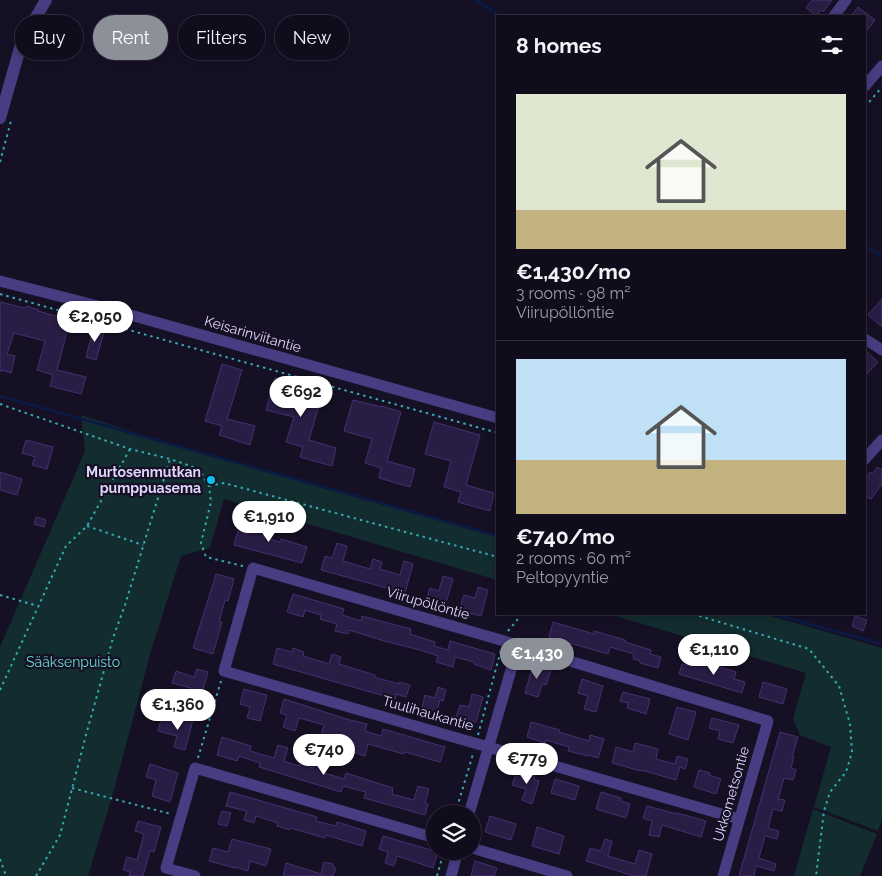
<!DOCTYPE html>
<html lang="en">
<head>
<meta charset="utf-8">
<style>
	:root { --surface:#100c1c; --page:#191525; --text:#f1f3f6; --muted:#9c9ba3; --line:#302c3b; --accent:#8c9099 }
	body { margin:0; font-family:Raleway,sans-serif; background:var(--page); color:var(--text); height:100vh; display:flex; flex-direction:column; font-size:19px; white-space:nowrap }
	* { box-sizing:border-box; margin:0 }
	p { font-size:16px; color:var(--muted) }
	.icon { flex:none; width:28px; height:28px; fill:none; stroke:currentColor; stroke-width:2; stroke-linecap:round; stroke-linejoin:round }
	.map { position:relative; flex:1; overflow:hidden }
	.panel { position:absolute; left:496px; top:15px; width:370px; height:600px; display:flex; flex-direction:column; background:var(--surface); border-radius:0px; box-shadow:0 2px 12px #0003,0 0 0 1px var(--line) }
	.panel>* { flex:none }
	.hud { position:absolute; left:15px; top:15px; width:406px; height:45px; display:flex; gap:10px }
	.buttons { position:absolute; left:426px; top:805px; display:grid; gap:10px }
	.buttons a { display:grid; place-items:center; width:55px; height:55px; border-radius:50%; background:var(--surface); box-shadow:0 2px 12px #0003,0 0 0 1px var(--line); font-size:25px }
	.price { position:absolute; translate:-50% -42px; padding:0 11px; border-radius:18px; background:#fff; color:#222; font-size:16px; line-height:32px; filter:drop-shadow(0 1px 2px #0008) }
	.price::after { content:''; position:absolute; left:50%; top:30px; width:15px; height:11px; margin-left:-8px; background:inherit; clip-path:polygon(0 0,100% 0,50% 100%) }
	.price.on { background:var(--accent); color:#fff }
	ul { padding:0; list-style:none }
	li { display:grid; align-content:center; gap:10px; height:265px; padding:0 20px }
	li+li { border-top:1px solid var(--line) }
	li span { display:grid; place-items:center; height:155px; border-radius:0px; color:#555 }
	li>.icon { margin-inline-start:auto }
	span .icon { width:90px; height:90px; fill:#fffc; stroke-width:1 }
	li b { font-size:21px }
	h2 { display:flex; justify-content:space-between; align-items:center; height:60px; padding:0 20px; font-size:21px }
	.chip { padding:0 18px; border-radius:22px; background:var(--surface); box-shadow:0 2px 12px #0003,0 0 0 1px var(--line); font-size:18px; line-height:45px }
	.chip.on { background:var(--accent); color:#fff }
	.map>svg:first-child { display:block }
	.green { fill:#132c2f }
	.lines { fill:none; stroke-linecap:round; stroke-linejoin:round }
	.stream { stroke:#0c1941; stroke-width:3 }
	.building { fill:#2a1d45; stroke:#443070 }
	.path { stroke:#34abb2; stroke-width:2; stroke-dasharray:2.5 4; stroke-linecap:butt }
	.minor { stroke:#483d82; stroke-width:11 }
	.tertiary { stroke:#483d82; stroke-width:12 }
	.poi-dot { fill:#0ac2f4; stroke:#161025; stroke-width:2 }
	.labels { text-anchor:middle; stroke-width:4.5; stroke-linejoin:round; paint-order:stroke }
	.street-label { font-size:14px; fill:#dfd5fd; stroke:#161025 }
	.poi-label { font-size:14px; font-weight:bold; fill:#dfd5fd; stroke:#161025; text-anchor:end }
	.park-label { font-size:14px; fill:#64dbcb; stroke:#161025 }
</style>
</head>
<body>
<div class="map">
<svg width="882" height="876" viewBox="0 0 882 876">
	<rect width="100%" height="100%" fill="#161025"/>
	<!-- green -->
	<path class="green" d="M81 415 184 448 497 537V580L224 499 210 548 181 556 151 651 114 790 88 876H0V647L85 451Z
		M609 614H764L882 648V819L878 831 814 807 831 747 800 735 793 719 806 673Z
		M813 809 877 834 860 876H794Z"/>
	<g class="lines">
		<!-- stream -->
		<path class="stream" d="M476 0 501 16
			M865 246 882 256
			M0 396 498 536
			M773 614 882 644"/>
	</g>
	<!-- building -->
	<path class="building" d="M812 0H832L823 12 821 10 817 16 806 8Z
		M858 7 875 20 865 33V16H851Z
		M882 299V327L868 315Z
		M0 302 25 308 26 306 39 310 38 311 70 320 57 370 86 377 81 394 50 386 53 375 37 370 45 341 14 333 7 354 15 356 11 373 2 370V371H0Z
		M94 326 105 329 96 360 86 357Z
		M865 350 878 362 865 376Z
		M222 364 242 370 227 419 255 426 250 445 219 435 222 426 205 421Z
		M275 378 323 391 309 440 336 448 332 466 300 457 303 447 286 442 294 417 266 410Z
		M353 400 382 407V406L401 412 387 461 415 469 410 487 379 478 381 468 365 463 372 439 344 431Z
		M434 422 480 435 466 485 494 493 490 511 458 502 461 492 444 487 451 461 425 454Z
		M26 440 53 447 47 469 32 465 35 457 22 453Z
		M877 467 882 470V484L871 499 865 496V479L870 472 873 474Z
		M0 472 22 479 17 495 0 490Z
		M252 515 265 519 261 532 264 533 263 537 280 542 281 539 307 547 302 563 234 545 238 531 247 534Z
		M36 517 46 520 44 527 34 524Z
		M337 543 347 546 343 561 370 569 373 559 382 562 380 569 400 575 404 561 413 564 405 593 321 570 325 556 332 558Z
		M216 574 234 579 228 601 225 600 219 622H222L213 654 193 648Z
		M443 576 453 579 445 606 426 600 430 588 439 591Z
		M478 587 488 590 481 616 459 610 464 595 475 598Z
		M293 594 344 609 342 615 361 621 362 616 411 629 410 634 435 642 434 646 448 650 450 641 495 654 491 670 474 664V662L455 657 453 667 436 662 438 656 420 650 384 641 349 630 348 634 335 631 337 624 320 619 321 615 305 610 303 617 287 612Z
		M855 616 867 620 863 631 852 626Z
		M553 622 594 634V631L625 640V642L651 650 650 654 661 657 658 668 640 663V661L633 659 634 654 610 647 608 654 549 637Z
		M277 648 292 652 293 648 304 652 303 656 329 664 332 654 341 657 339 664 375 675 374 677 399 684V682L410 685 406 697 396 694 395 699 273 664Z
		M698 663 721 669V667L736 672 734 679 745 682 742 693 679 674 682 664 696 668Z
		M533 665 551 670 546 685 542 684 538 697 525 693Z
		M197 669 208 672 199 703 188 699 191 688 172 683 176 671 194 677Z
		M582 679 603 686 596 712 584 709 588 696 578 693Z
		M763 682 787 689 783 704 759 697Z
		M438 687 446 690 443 701 440 700 437 711 422 707 425 695 435 698Z
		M244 689 267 695 260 721 247 718 250 707 240 704Z
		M623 692 650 699 646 714 627 708 628 703 620 701Z
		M472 694 483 697 476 722 456 717 460 705 469 707Z
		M284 699 350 720 367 724 365 731 381 736 383 729 445 747 440 762 405 752 404 754 368 744 365 756 353 752 355 746 321 736 324 725 299 718 295 731 283 727 287 715 280 713Z
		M677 707 696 712 688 740 669 734Z
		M182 717 193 720 185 750 174 747 177 736 158 731 161 719 180 725Z
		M712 718 739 725 733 743 718 739 720 731 709 728Z
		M531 722 560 730 559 732 589 741 590 735 604 739 598 758 588 755V756L568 751 569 747 546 740 545 743 527 737Z
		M780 732 798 737 792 757H794L791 768 796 770 793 780 784 778 778 799 785 800 782 811 773 809 768 828 779 831 777 839 765 836 759 858 776 864 774 871 756 866 754 876H739Z
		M222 737 251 746 250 751 274 758 278 745 288 748 284 761 299 766V764L313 768 315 758 324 760 321 772 344 779 346 773 393 788 392 794 414 800 418 786 429 789 425 803 428 804 425 815 364 798 366 792 343 786 341 792 259 767 260 763 239 756 237 761 217 755Z
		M635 743 658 749 656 759 675 764 677 756 688 759 685 769 680 767 676 780 641 770V771L612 763 616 747 633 752Z
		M150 764 178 773 170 802 152 796 156 780 146 777Z
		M519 769 535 774 534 780 539 781 532 804 522 800 526 789 512 785 516 774 517 775Z
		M699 770 710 773 709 775 721 779 716 794 694 787Z
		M555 779 579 786 575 800 551 793Z
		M230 792 317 817 316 821 336 826 337 822 366 831 362 846 326 835 325 838 291 828 290 830 277 826 278 823 256 816 254 823 244 820 247 811 226 806Z
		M601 792 621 798V801L630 804 626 818 596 809Z
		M647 806 677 814V813L706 821 701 837 662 825 659 837 649 835 652 821 643 818Z
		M222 811 231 813 227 826 218 824Z
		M490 816 516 824 511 840 485 832Z
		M138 821 161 827 154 852 150 851 143 876H129L130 872 123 870 127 857 137 860 144 834 135 831Z
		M537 827 564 836 559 854 532 846Z
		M383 836 438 852 433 868 397 856 394 866 385 863 388 852 379 849Z
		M232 839 271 849 266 866 250 861 248 871 235 867V868L209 861 213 848 228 852Z
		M605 839 612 841 608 856 635 864 639 850 652 854 646 876H634L586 861 590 848 601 851Z
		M475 861 497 868 494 876H471Z
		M324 862 333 864V867L336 868 333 876H283L286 863 321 874Z"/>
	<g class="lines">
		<!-- path -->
		<path class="path" d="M865 107 882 87
			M0 162 11 121
			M0 294 498 433
			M0 404 130 449 170 459 199 469 209 486 211 502 201 543 206 557 243 566
			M209 486 224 483 498 557
			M87 526 143 545
			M0 595 38 606
			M693 614 809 649 839 686 850 724 852 752 846 772 830 792 824 811 816 876
			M508 631 522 614
			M0 690 66 546 87 526 130 449
			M478 735 501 650
			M198 758 221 681
			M72 788 171 814
			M455 814 473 754
			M0 859 6 876
			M36 876 60 835 86 735 113 638 125 605 170 459
			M437 876 444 851"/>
		<!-- minor -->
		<path class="minor" d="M834 16 846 0
			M865 86 882 66
			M0 281 102 307 498 418
			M865 339 882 350
			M865 459 882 440
			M469 814 518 646
			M472 848 567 876
			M195 876 166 868 195 768 435 838
			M451 876 458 851
			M723 876 768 721 504 641 253 568 224 671 739 819"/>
		<!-- tertiary -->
		<path class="tertiary" d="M0 118 22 41 46 0"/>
	</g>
	<!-- markers -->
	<circle class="poi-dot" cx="211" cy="480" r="5"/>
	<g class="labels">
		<!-- street labels -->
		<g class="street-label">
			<text transform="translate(253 334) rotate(16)" y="5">Keisarinviitantie</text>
			<text transform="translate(428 603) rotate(16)" y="5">Viirupöllöntie</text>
			<text transform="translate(428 713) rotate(16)" y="5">Tuulihaukantie</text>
			<text transform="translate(731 794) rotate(-74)" y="5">Ukkometsontie</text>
		</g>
		<!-- poi labels -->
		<g class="poi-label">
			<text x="201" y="477">Murtosenmutkan<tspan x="201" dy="16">pumppuasema</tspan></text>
		</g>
		<!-- park labels -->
		<g class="park-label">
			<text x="73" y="667">Sääksenpuisto</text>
		</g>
	</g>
</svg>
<div class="buttons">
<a><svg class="icon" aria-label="layers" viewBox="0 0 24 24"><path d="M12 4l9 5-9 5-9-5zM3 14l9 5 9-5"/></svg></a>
</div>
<b class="price" style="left:95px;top:343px">€2,050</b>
<b class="price" style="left:301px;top:418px">€692</b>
<b class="price" style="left:269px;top:543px">€1,910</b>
<b class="price" style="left:714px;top:676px">€1,110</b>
<b class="price on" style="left:537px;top:680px">€1,430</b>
<b class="price" style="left:178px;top:731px">€1,360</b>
<b class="price" style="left:324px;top:776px">€740</b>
<b class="price" style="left:527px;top:785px">€779</b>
<div class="hud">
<a class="chip">Buy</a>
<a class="chip on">Rent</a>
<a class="chip">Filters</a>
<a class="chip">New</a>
</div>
<section class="panel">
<h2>8 homes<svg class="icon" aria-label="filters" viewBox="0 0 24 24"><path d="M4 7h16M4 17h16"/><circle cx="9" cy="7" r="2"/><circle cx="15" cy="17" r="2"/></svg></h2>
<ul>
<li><span style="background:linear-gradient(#dfe7d0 75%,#c2b280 0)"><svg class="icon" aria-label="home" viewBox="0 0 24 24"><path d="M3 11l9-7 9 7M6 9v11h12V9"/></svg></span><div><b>€1,430/mo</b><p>3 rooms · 98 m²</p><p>Viirupöllöntie</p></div></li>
<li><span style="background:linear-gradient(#bfe0f5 65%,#c2b280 0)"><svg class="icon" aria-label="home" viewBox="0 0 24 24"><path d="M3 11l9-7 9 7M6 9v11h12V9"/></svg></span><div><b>€740/mo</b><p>2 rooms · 60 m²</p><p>Peltopyyntie</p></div></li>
</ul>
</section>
</div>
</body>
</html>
